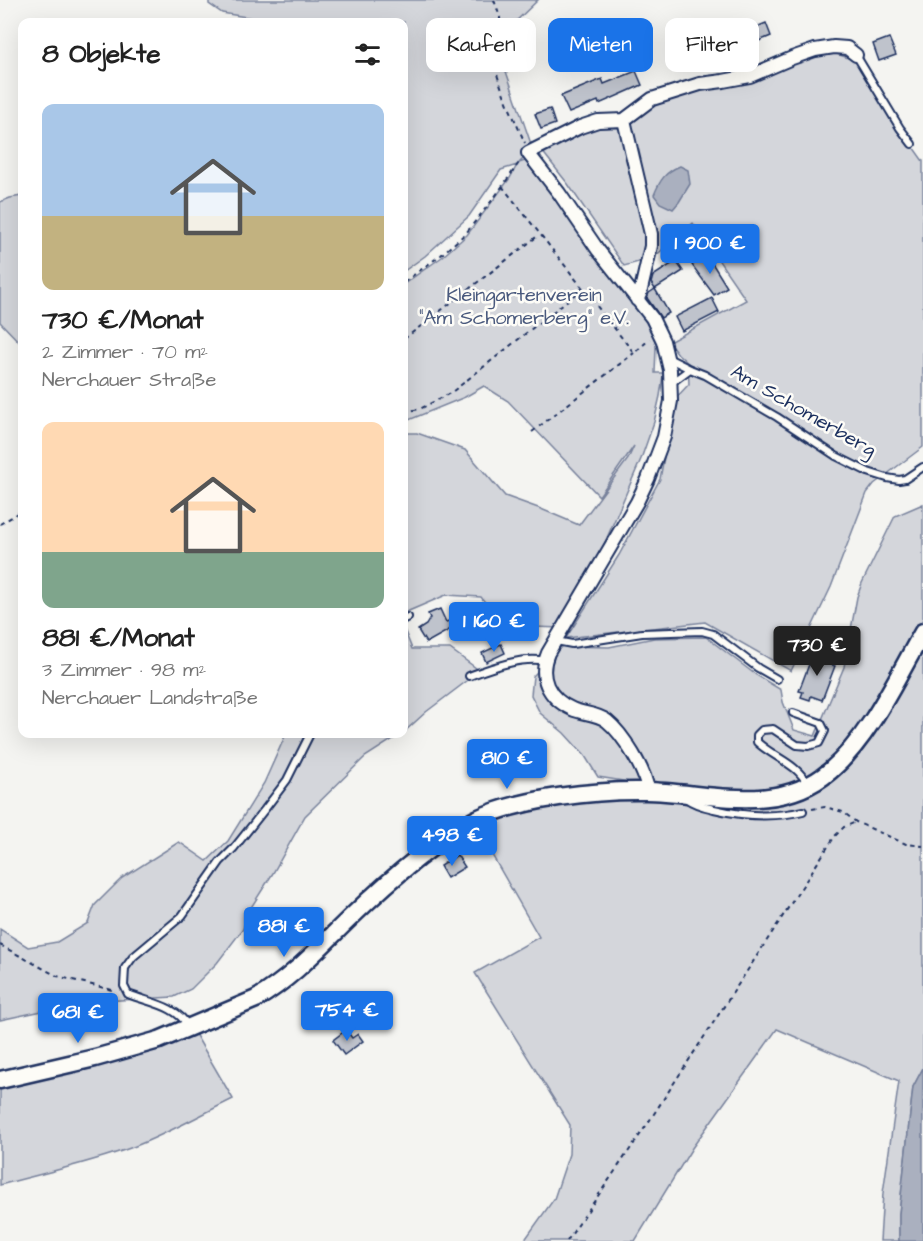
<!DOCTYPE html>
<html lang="de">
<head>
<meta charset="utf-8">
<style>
	:root { --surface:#fff; --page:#f6f6f6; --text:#222; --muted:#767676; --accent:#1a73e8 }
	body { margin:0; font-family:"Architects Daughter",sans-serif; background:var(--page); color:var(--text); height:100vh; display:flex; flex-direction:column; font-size:22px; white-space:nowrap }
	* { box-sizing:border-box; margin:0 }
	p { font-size:20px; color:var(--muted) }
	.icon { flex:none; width:33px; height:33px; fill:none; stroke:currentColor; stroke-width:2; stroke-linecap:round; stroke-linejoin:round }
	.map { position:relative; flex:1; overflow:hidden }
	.details { position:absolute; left:18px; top:18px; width:390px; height:720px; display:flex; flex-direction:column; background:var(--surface); border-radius:12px; box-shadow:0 6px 24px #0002 }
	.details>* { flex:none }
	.guide { position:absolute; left:426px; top:18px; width:406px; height:54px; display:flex; gap:12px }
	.price { position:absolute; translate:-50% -51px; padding:0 14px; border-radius:6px; background:var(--accent); color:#fff; font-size:20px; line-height:39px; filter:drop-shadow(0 2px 3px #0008) }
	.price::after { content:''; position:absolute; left:50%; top:36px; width:18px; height:14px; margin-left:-9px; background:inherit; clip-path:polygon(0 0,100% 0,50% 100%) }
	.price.current { background:#222; color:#fff }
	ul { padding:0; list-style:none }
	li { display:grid; align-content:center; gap:12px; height:318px; padding:0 24px }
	li span { display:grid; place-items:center; height:186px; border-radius:12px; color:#555 }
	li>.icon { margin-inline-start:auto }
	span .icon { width:108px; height:108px; fill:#fffc; stroke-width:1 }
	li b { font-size:26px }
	h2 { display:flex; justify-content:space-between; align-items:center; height:72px; padding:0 24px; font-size:26px }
	.tag { padding:0 21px; border-radius:12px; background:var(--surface); box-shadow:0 6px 24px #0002; font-size:21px; line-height:54px }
	.tag.current { background:var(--accent); color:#fff }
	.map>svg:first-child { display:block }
	.green { fill:#d4d6db; stroke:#78829c; stroke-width:1.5 }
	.water { fill:#aab0bf; stroke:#717c98; stroke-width:1.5 }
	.building { fill:#bfc3cc; stroke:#1b2f5e; stroke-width:1.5 }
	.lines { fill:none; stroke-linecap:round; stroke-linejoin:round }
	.lane-casing { stroke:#1b2f5e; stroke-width:10 }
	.street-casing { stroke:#1b2f5e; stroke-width:16 }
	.secondary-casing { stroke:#1b2f5e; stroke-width:21 }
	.path { stroke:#1b2f5e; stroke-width:2; stroke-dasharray:4.5 4.5; stroke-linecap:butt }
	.lane { stroke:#fdfcf7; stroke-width:6 }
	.street { stroke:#fdfcf7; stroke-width:12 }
	.secondary { stroke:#fdfcf7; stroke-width:16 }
	.labels { text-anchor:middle; stroke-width:5; stroke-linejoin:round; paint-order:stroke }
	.park-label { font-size:20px; fill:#49597d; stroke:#fdfcf7 }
	.street-label { font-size:20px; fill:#1b2f5e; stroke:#fdfcf7 }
</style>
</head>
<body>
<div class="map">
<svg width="923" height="1241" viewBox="0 0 923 1241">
	<rect width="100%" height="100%" fill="#f4f4f1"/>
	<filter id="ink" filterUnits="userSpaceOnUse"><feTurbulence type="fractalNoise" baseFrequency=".0167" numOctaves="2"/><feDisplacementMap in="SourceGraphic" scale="12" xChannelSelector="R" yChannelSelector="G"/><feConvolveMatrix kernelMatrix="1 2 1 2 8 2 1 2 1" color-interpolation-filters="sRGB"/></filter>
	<g filter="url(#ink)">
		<!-- green -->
		<path class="green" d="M209 0H538L508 29 500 54 530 141 534 148 519 163 528 160 558 194 655 335 656 347 655 373H662L663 375 660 396 654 422 641 459 603 547 562 628 503 626 481 597 446 595 404 613V433H417L465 450 505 496 541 509 579 525 628 459 634 446 599 496 508 401 484 386 465 397 404 422V284L442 257 467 235 510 178 517 165 501 170 469 216 425 256 404 271V22H256L252 18 222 13 209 4Z
			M814 53H834L857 61 884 106 923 161V447L874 484 867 493 831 587 791 671 705 622 566 638 619 555 660 479 675 399 689 384 688 363 678 354 669 342 746 300 693 223 653 258 624 266 568 184 542 151 597 126 614 127 635 119 655 105 675 95 689 91 752 82Z
			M22 196V345L0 322V202L10 198Z
			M923 504V619L849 746 832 764 790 790 706 794 598 777 585 756 564 733 540 713 531 695 533 676 562 646 609 647 654 638 706 637 756 675 781 690 783 702 794 730 815 736 844 667 857 597 862 583 895 516Z
			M404 629 412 649H450L480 671 426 712 404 732Z
			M923 651V1068L913 1087 899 1214V1241H880L883 1193 899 1081 777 1029 692 1148 635 1241H524L554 1199 569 1154 570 1125 475 973 539 937 476 827 503 816 537 807 598 798 664 797 744 808 767 807 806 796 821 787 861 749Z
			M286 734H401L365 757 305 816 273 873 250 909 243 929 217 963 191 989 174 997 102 1001 56 1008 0 1020V929L28 947 57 942 88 923 95 905 122 878 179 842 207 861 228 841 264 783Z
			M194 1032 233 1099C200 1115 167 1134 133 1147 90 1163 44 1173 0 1185V1085Z"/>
		<!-- water -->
		<path class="water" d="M680 166 688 170 690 184 679 202 673 209 660 203 654 195C660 180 665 172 680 166Z
			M923 1068V1241H899V1214L913 1087Z"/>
		<!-- building -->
		<path class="building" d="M766 23 771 36 759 41 754 28Z
			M889 38 896 55 879 61 873 44Z
			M636 71 642 85 599 104 598 101 569 113 561 96 602 79 604 84Z
			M550 109 555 124 541 129 535 114Z
			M707 255 727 287 714 295 692 265Z
			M676 261 683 271 655 289 651 283 653 276Z
			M655 289 669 313 661 318 647 298 649 293Z
			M712 298 719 312 682 331 675 317Z
			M483 603 493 617 472 632 465 621 426 643 418 630 426 625 430 618 428 614 440 609 446 622 465 615 464 613 470 608 472 610Z
			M501 644 505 653 486 662 482 653Z
			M814 651 827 657 825 662 835 666 822 700 811 696 810 700 801 697 803 692 799 691Z
			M457 855 465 867 447 878 440 866Z
			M346 1030 352 1038 358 1034 363 1041 344 1055 333 1040Z"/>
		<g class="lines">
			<defs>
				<path id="lane" d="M856 55 900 128 912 144
					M668 358 690 369 705 375 777 417 836 456 868 472 887 478 899 480 905 479 923 467
					M671 383 690 369
					M404 619 408 617
					M556 641 572 644 642 633 702 631 713 634 758 668 777 679
					M469 676C491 668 522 656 545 661
					M793 713 821 723 825 731 819 743 808 746 797 745 773 729 762 730 757 735V742C774 758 797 763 808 785
					M687 799C695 805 705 807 714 809 743 816 774 818 803 811
					M189 1027C176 1005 150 1003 128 994L124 986 125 968 133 957 182 916 220 862 234 848 265 809 287 780 310 734"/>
				<path id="street" d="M624 120 598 121 580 127 528 153 559 193 598 250 652 318 663 341 670 370 671 401 664 437 648 479 637 502 548 653C538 677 548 698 572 709 583 714 597 713 607 721 623 734 646 771 648 791
					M637 300 640 294 651 246V234L624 120 652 99 700 84 723 81 750 76 792 58 815 50 834 47 847 48 856 55"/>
				<path id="secondary" d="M0 1080 95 1058 159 1040 256 999C292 978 319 948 349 919 384 885 433 841 477 819 521 798 598 790 646 791 708 792 778 816 830 771 870 737 897 677 923 632"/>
			</defs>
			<!-- lane casing -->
			<use href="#lane" class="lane-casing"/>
			<!-- street casing -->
			<use href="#street" class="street-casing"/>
			<!-- secondary casing -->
			<use href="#secondary" class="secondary-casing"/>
			<!-- path -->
			<path class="path" d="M494 0 500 17V28L490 38C492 73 511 111 525 143
				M502 186 634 353 650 339
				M404 282 441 255 466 233 494 198 521 160
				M404 339 539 235
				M404 412 420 409 452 392 583 288
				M532 432 634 353
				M0 524 22 511
				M812 809 825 807 843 812 856 822 906 844 923 846
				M0 945 57 976 116 991
				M567 1241 646 1126 835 836 844 827 856 822"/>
			<!-- lane -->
			<use href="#lane" class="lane"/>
			<!-- street -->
			<use href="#street" class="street"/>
			<!-- secondary -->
			<use href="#secondary" class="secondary"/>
		</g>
	</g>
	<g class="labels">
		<!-- park labels -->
		<g class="park-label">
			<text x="524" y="301">Kleingartenverein<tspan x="524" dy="23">"Am Schomerberg" e.V.</tspan></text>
		</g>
		<!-- street labels -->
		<g class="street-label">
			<text transform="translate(804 410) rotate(30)" y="7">Am Schomerberg</text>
		</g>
	</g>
</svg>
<b class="price" style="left:710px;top:275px">1 900 €</b>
<b class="price" style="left:494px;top:653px">1 160 €</b>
<b class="price current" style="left:817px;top:677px">730 €</b>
<b class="price" style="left:507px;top:790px">810 €</b>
<b class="price" style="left:452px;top:867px">498 €</b>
<b class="price" style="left:284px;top:958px">881 €</b>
<b class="price" style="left:347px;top:1042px">754 €</b>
<b class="price" style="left:78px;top:1044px">681 €</b>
<div class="guide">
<a class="tag">Kaufen</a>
<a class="tag current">Mieten</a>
<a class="tag">Filter</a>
</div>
<section class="details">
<h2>8 Objekte<svg class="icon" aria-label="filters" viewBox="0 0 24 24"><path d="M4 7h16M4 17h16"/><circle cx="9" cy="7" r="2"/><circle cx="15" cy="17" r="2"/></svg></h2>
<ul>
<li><span style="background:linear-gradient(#a9c7e8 60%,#c2b280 0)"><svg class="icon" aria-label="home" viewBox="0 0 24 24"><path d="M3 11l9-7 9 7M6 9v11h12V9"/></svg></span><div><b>730 €/Monat</b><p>2 Zimmer · 70 m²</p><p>Nerchauer Straße</p></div></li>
<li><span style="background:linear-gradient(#ffd9b3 70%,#7fa58c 0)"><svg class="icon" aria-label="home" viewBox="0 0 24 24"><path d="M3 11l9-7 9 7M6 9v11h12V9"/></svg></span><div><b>881 €/Monat</b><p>3 Zimmer · 98 m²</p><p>Nerchauer Landstraße</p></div></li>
</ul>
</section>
</div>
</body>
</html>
